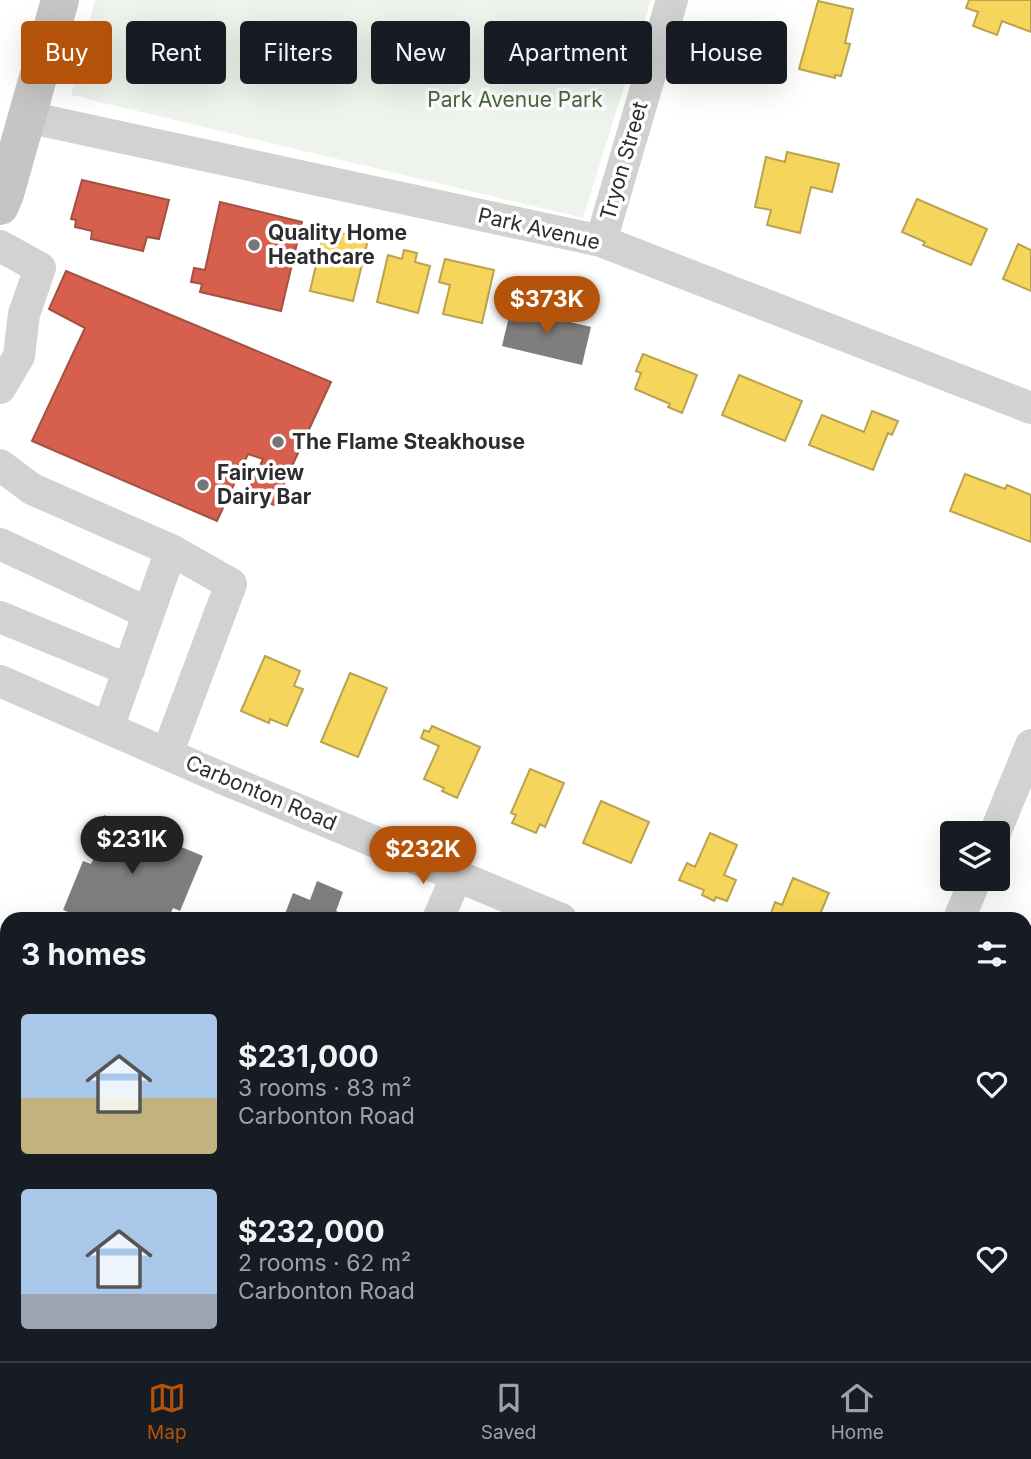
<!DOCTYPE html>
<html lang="en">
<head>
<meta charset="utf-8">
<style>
	:root { --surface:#171b24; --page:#20242c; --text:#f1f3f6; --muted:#9ea1a6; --line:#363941; --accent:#b45309 }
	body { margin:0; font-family:Inter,sans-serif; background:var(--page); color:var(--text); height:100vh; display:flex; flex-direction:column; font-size:26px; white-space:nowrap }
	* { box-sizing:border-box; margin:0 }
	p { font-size:23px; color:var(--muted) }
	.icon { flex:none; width:38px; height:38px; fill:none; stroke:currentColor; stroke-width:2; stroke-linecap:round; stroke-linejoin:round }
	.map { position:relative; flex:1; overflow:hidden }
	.drawer { position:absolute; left:0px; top:912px; width:1032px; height:450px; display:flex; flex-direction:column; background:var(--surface); border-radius:21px 21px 0 0; box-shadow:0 7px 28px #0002 }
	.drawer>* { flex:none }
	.hud { position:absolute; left:21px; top:21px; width:990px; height:63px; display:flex; gap:14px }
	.buttons { position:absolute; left:940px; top:821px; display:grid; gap:14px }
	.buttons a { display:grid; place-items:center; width:70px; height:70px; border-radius:7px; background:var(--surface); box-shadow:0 7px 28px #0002; font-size:35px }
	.price { position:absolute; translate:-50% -60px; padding:0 16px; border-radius:24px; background:var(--accent); color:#fff; font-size:23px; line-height:46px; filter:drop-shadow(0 2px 4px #0008) }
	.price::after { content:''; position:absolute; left:50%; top:42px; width:21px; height:16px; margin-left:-10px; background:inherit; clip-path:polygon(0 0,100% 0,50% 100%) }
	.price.current { background:#222; color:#fff }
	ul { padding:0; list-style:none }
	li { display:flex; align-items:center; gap:21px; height:175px; padding:0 21px }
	li span { display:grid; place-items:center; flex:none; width:196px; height:140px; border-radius:7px; color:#555 }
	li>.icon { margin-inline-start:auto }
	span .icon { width:84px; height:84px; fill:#fffc; stroke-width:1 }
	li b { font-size:30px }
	h2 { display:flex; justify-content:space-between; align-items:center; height:84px; padding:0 21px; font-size:30px }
	.pill { padding:0 24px; border-radius:7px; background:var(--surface); box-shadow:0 7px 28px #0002; font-size:24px; line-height:63px }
	.pill.current { background:var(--accent); color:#fff }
	.tab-bar { display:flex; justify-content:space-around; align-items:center; height:98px; border-top:2px solid var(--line); background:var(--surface); font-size:19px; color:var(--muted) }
	.tab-bar a { display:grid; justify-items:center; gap:4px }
	.tab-bar .current { color:var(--accent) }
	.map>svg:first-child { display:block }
	.green { fill:#eef3ec }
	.homes { fill:#f6d55c; stroke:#baa34e; stroke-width:2 }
	.shops { fill:#d6604d; stroke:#a35143; stroke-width:2 }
	.building { fill:#7e7e7e }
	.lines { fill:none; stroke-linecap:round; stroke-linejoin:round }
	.minor { stroke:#d2d2d2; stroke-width:32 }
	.major { stroke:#c5c5c5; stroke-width:38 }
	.poi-dot { fill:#767676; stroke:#fff; stroke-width:2.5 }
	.labels { text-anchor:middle; stroke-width:7; stroke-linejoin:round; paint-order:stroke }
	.park-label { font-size:21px; fill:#4a653e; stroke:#fff }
	.street-label { font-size:21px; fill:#2d2d2d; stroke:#fff }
	.poi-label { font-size:21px; font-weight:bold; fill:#2d2d2d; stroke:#fff; text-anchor:start }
</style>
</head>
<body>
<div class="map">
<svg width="1031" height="1361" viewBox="0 0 1031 1361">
	<rect width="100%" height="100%" fill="#fff"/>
	<!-- green -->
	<path class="green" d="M95 0H651L583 218 71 95Z"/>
	<!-- homes -->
	<path class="homes" d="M969 0H1031V32L1002 21 997 35 973 26 978 12 966 8Z
		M818 1 853 9 845 43 850 44 841 76 835 75V78L799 69Z
		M787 152 839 164 832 192 811 187 800 233 767 225 771 210 755 207 766 157 785 162Z
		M917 199 987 229 971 265 923 245 925 242 902 232Z
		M341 233 368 240 353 301 310 291 322 239 339 243Z
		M1018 244 1031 250V291L1003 279Z
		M404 250 417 253 415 262 430 266 418 313 377 302 388 255 402 259Z
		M445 259 494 270 482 323 443 314 450 285 439 282Z
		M643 354 697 375 682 413 668 407 670 404 635 389 641 373 636 371Z
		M739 375 802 401 785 441 722 415Z
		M872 411 898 421 892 435 888 433 873 470 809 445 822 415 864 432Z
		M965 474 1005 489 1007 485 1031 495V542L950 511Z
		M265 656 300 671 294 686 303 689 287 726 270 719 269 723 241 711Z
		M350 673 387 688 358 757 321 742Z
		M432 726 480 747 457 798 442 791 444 788 424 779 439 746 421 738 424 730 429 732Z
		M530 769 564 783 545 827 540 824 536 833 512 823 516 815 511 813Z
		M601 801 649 822 631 863 583 843Z
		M710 833 737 845 724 875 736 880 727 901 716 897 714 901 702 895 704 890 679 880 687 863 695 867Z
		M793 878 829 893 818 919H769L775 902 782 905Z
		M1026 961 1031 963V1007L1026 1005Z"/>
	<!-- shops -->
	<path class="shops" d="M82 180 169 200 159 239 147 237 143 251 91 239 92 231 75 227 76 220 71 219Z
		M220 202 302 222 281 311 200 292 202 284 191 282 194 268 205 270Z
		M66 271 331 382 274 505 247 494 263 459 248 454 217 521 32 441 85 328 49 309Z"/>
	<!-- building -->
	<path class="building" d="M511 308 591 327 582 365 502 346Z
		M104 815 203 856 180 911 173 908 168 919H85L63 910 83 861 91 864 98 849 91 846Z
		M317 881 343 892 336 911 355 919H283L293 893 310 900Z
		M0 1175 7 1183V1230L0 1221Z"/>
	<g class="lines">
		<!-- minor -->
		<path class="minor" d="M27 117 601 241 1031 408
			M601 241 672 0
			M0 246 40 268 24 314 19 356 0 388
			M0 465 32 489 171 550 231 584 167 754
			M0 544 148 613
			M0 617 129 670
			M0 681 224 779 561 919
			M108 728 171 550
			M995 833 1031 745
			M438 919 457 875
			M959 919 976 878
			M1026 1116 1031 1119
			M246 1361 248 1354
			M881 1361 884 1354"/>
		<!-- major -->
		<path class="major" d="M0 206 5 194 60 0"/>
	</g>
	<!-- markers -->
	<g class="poi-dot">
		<circle cx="254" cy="245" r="7"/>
		<circle cx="278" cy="442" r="7"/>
		<circle cx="203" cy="485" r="7"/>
	</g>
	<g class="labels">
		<!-- park labels -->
		<g class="park-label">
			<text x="515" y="107">Park Avenue Park</text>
		</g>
		<!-- street labels -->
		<g class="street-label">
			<text transform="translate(624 161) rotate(-74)" y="7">Tryon Street</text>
			<text transform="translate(539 229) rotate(13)" y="7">Park Avenue</text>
			<text transform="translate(261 793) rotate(23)" y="7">Carbonton Road</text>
		</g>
		<!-- poi labels -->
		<g class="poi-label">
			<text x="268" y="240">Quality Home<tspan x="268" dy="24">Heathcare</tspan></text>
			<text x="292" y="449">The Flame Steakhouse</text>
			<text x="217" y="480">Fairview<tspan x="217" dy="24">Dairy Bar</tspan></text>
		</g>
	</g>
</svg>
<div class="buttons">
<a><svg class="icon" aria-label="layers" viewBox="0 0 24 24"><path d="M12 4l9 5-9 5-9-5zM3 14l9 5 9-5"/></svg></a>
</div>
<b class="price" style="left:547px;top:336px">$373K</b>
<b class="price current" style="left:132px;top:876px">$231K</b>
<b class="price" style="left:423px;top:886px">$232K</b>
<div class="hud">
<a class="pill current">Buy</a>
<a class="pill">Rent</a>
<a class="pill">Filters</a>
<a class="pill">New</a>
<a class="pill">Apartment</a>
<a class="pill">House</a>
</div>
<section class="drawer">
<h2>3 homes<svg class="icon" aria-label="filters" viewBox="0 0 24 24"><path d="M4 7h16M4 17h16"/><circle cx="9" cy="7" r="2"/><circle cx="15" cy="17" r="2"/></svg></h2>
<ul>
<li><span style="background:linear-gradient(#a9c7e8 60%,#c2b280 0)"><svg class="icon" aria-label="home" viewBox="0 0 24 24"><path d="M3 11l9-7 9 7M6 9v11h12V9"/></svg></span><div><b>$231,000</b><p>3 rooms · 83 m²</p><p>Carbonton Road</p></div><svg class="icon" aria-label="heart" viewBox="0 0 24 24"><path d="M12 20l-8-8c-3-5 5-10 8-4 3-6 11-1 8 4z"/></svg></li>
<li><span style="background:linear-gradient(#a9c7e8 75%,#9aa5b1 0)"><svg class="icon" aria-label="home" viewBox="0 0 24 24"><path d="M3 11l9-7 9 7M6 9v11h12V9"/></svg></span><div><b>$232,000</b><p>2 rooms · 62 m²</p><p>Carbonton Road</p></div><svg class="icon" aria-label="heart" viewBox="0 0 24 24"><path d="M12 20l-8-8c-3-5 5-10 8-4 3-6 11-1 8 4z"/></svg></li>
</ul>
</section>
</div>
<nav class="tab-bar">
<a class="current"><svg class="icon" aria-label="map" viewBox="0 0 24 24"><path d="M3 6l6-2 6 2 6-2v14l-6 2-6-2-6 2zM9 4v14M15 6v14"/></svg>Map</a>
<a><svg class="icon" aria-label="saved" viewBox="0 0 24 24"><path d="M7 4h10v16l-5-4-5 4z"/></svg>Saved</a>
<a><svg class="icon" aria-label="home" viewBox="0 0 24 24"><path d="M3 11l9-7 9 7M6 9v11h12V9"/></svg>Home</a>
</nav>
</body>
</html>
